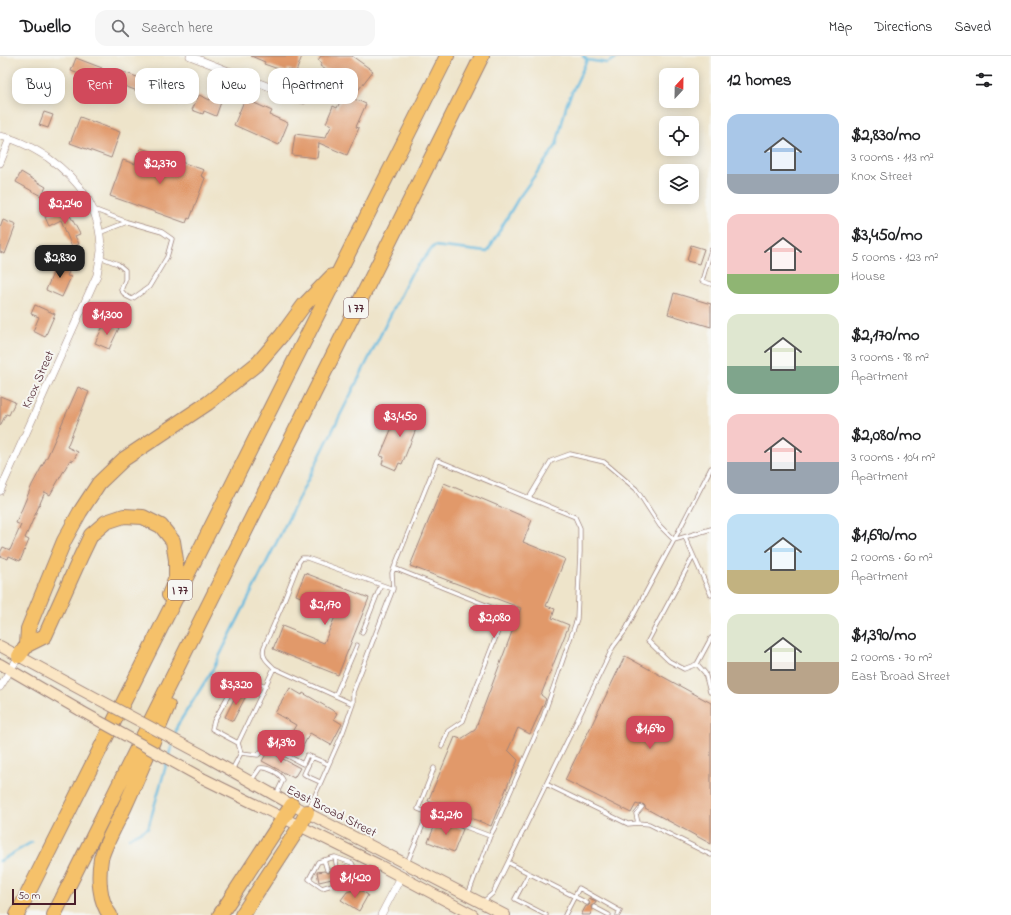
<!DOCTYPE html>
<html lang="en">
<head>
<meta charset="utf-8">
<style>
	:root { --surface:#fff; --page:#f6f6f6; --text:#202124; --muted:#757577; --line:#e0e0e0; --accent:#d1495b }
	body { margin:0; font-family:"Indie Flower",sans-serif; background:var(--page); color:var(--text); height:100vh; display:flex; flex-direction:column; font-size:15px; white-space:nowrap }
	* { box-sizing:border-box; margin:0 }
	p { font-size:13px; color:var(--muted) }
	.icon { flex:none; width:22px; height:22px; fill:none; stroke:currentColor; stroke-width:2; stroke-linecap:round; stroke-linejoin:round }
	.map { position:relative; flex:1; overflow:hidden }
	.drawer { display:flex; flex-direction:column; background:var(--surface); width:300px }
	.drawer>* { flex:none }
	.banner { position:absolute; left:12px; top:12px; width:380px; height:36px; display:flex; gap:8px }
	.needle { width:26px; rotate:22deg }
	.fabs { position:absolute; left:659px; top:12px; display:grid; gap:8px }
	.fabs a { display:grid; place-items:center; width:40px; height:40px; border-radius:8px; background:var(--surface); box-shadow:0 2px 10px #0003; font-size:20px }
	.scale { position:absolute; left:12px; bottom:10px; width:64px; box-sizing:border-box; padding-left:4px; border:2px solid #4a1f2b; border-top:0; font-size:11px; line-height:14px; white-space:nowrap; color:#4a1f2b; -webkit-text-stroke:3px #f6f6f2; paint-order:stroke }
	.price { position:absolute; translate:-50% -34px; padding:0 9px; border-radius:8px; background:var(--accent); color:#fff; font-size:13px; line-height:26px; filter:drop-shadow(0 1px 2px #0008) }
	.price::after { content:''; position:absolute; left:50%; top:24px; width:12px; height:9px; margin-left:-6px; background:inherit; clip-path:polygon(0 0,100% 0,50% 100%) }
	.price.on { background:#222; color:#fff }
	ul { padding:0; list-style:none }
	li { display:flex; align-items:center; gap:12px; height:100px; padding:0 16px }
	li span { display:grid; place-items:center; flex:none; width:112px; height:80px; border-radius:12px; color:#555 }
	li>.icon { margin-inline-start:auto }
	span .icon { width:48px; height:48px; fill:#fffc; stroke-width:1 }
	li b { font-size:17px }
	h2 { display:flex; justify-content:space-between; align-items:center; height:48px; padding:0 16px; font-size:17px }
	.tag { padding:0 14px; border-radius:12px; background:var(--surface); box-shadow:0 2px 10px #0003; font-size:14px; line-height:36px }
	.tag.on { background:var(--accent); color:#fff }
	header { display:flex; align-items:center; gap:24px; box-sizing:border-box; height:56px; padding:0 20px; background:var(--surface); border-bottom:1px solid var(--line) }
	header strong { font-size:19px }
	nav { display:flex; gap:22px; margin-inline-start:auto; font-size:14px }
	.search { width:280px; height:36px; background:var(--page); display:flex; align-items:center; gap:10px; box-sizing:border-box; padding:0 14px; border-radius:12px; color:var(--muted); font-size:15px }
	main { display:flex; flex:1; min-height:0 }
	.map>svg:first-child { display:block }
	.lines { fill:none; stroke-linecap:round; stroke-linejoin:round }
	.stream { stroke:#61b8de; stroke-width:2.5 }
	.building { fill:#e1996b }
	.service-casing { stroke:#9c827a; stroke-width:5 }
	.minor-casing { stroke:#9c827a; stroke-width:8 }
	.secondary-casing { stroke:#9c827a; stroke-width:12 }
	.motorway-casing { stroke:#9c827a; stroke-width:16 }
	.service { stroke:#fff; stroke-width:3.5 }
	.minor { stroke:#fff; stroke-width:7 }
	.secondary { stroke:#fbe6c4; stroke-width:10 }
	.motorway { stroke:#f5c16b; stroke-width:14 }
	.secondary-bridge-casing { stroke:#9c827a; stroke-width:12; stroke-linecap:butt }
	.secondary-bridge { stroke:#fbe6c4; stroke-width:10 }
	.labels { text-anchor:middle; stroke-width:4; stroke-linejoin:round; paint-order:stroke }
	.shield { fill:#f6f6f2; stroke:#7e6067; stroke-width:1 }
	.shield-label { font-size:12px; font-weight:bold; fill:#4a1f2b }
	.street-label { font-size:13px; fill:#4a1f2b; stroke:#f6f6f2 }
</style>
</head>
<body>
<header>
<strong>Dwello</strong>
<div class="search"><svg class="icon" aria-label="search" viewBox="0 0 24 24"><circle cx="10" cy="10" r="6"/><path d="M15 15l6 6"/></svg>Search here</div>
<nav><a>Map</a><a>Directions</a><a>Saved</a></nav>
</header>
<main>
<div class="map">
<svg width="711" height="859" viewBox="0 0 711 859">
	<rect width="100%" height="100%" fill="#f6f6f2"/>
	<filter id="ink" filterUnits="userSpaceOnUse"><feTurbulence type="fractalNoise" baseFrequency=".025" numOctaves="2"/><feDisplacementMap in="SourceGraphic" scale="8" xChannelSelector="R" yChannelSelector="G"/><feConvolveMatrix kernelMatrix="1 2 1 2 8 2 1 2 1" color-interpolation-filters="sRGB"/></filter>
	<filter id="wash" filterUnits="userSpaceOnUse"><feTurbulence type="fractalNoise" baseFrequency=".012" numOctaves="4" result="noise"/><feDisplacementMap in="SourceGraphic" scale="16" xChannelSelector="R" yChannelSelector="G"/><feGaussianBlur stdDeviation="0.9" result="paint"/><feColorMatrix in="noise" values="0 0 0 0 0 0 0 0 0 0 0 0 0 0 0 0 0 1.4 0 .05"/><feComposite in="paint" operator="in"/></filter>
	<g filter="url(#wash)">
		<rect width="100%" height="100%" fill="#eee4ca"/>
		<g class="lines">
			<!-- stream -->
			<path class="stream" d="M583 0 587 4
				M175 680 177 670 213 613 411 218 434 190 487 196 518 143 556 90 567 47 587 4 607 7 621 0
				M168 701 173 687
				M129 782 148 772 167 706
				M0 805 32 786"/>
		</g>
		<g id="blocks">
			<!-- building -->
			<path class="building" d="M251 0H302L296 16 288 13 287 16 264 8 265 6Z
				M321 0H352L373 15 352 42 366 48 356 71 359 72 347 99 319 87 317 102 292 99 295 78 325 82 332 69 326 67 333 50 337 52 347 32 343 29 346 26 327 13 326 14 320 10 322 7 318 4Z
				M76 2 102 12 97 25 71 15Z
				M118 14 156 28 157 26 181 36 176 48 144 35 143 37 113 26Z
				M199 39 210 44 211 42 221 46 216 60 204 55 203 58 192 54Z
				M244 45 249 47 250 45 272 55 270 59 288 67 279 89 234 69Z
				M44 56 53 59 48 72 39 69Z
				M80 61 120 76 111 102 70 87Z
				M141 92 204 114 201 120 205 122 190 163 188 162 186 167 110 140 123 104 135 108Z
				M21 116 46 131 41 140 16 126Z
				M66 152 80 178 75 180 79 188 72 191 61 164 49 170 45 161Z
				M3 164 16 169 5 198 0 196V172Z
				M691 189 704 193 699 208 687 205Z
				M59 203 72 209 67 220 71 221 62 241 46 234Z
				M674 237 711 248V271L668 258Z
				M35 249 55 258 45 281 33 275 39 261 31 258Z
				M105 266 119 272 109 293 95 287Z
				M78 331 89 336 67 391 78 396 73 405 70 404 50 439 45 436 25 482 29 484 20 505 9 500 8 503 0 500V497L3 491 10 494 21 469 16 467 32 429 48 399Z
				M0 340 15 346 9 359 6 358 0 370Z
				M401 350 422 358 402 408 399 407 396 414 382 408 384 401 380 400Z
				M444 427 532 464 523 486 565 503 546 550 555 553 552 562 569 569 541 639 546 643 530 678 518 672 508 694 518 704 491 770 428 745 455 681 461 683 475 674 521 552 410 510Z
				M305 517 369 542 338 619 273 593 282 570 324 587 337 556 296 539Z
				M625 600 711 647V788L645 752V750L643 748 639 749 636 748 631 757 565 724Z
				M290 632 302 639 303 637 337 657 334 663 342 668 331 689 310 677 301 694 286 686 296 669 275 657Z
				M238 635 246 640 233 665 225 661Z
				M268 695 300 712 294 722 262 705Z
				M437 764 463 773 454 796 428 786Z
				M346 809 349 819 319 826 317 816 324 815 328 817 330 816V813L334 812 336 815H338L340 811Z
				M359 833 368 839 359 855 341 844 347 836Z
				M589 842 596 845 595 848 591 850 592 854 590 859H581L586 850H588L590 848 588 844Z"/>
		</g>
	</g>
	<g filter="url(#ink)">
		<use href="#blocks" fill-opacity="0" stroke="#9c827a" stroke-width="1"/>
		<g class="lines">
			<defs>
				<path id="service" d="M93 153 127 166 162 176 172 183 167 201 149 231 132 243 126 240 121 234 125 224V214L118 208 100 201
					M99 177 127 166
					M711 194 702 225 711 228
					M529 442 551 405 570 398 604 406 636 433 660 470 674 484 711 473
					M685 481 711 539
					M693 501 648 585 669 605 684 613 697 608 711 582
					M394 512 501 555 504 560 463 665 448 675 442 690
					M362 577 381 529
					M697 608 705 617 710 636
					M274 612C267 605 261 601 264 591L281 552 299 506 302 502H307L393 533
					M335 640 357 589
					M353 648V636L393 533 392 517 437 404 575 461 580 472V496L577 563 542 664 494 773 490 780 468 839
					M238 687 212 673 214 665 237 624 246 623 266 630
					M241 697 258 699 267 689 303 708 307 699 328 708
					M312 701 304 718 309 721 320 726
					M232 714 241 697 238 687 274 612 353 648 343 676 309 753
					M251 725 260 712C267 711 280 717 283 724L276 739
					M546 728 628 768 638 767 649 768 711 799
					M428 757 490 780
					M638 767 636 758 642 751
					M335 801 337 812
					M324 804 327 814
					M407 807 428 757 418 753 434 712
					M509 807 587 847
					M529 817 515 843 546 859
					M358 821 352 807 335 801 318 806 309 823 322 832 358 821 370 826 378 810
					M483 846 493 837 613 591 625 575 674 484 711 412
					M594 851 609 859
					M565 859 579 832 620 855 618 859"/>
				<path id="minor" d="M190 0 303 44
					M0 80C17 83 33 92 47 101 80 124 101 153 101 195 100 203 98 212 97 219L0 435
					M0 107 10 82
					M0 631 19 600
					M381 859 401 821"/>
				<path id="secondary" d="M0 590 98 643
					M0 608 81 655
					M205 700 292 749 505 859
					M202 722 379 809 473 859"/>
				<path id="motorway" d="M27 589 45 580 81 500 91 479 106 466 124 460 143 461 161 470 173 485 176 504V522L169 539
					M19 600 27 589 28 573 64 485 80 456 99 427 124 403 208 347 258 307 282 279 304 249 332 220
					M17 859 447 0
					M54 859 482 0
					M110 859C99 845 98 821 101 803 105 787 119 764 126 748 141 715 154 682 168 650
					M220 859 292 749
					M242 859 300 770 307 756"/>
			</defs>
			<!-- service casing -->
			<use href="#service" class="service-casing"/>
			<!-- minor casing -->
			<use href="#minor" class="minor-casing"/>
			<!-- secondary casing -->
			<use href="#secondary" class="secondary-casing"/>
			<!-- motorway casing -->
			<use href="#motorway" class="motorway-casing"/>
			<!-- service -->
			<use href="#service" class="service"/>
			<!-- minor -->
			<use href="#minor" class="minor"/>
			<!-- secondary -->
			<use href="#secondary" class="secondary"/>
			<!-- motorway -->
			<use href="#motorway" class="motorway"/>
			<defs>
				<path id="secondary-bridge" d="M98 643 205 700
					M81 655 202 722"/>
			</defs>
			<!-- secondary-bridge casing -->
			<use href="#secondary-bridge" class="secondary-bridge-casing"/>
			<!-- secondary-bridge -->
			<use href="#secondary-bridge" class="secondary-bridge"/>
		</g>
	</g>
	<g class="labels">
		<!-- shield labels -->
		<g class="shield">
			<rect x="344" y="242" width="24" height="20" rx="3"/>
			<rect x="168" y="524" width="24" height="20" rx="3"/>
		</g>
		<g class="shield-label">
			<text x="356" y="256">I 77</text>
			<text x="180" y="538">I 77</text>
		</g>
		<!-- street labels -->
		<g class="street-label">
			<text transform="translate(37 323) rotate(-66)" y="5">Knox Street</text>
			<text transform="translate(332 754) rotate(27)" y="5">East Broad Street</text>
		</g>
	</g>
</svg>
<div class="fabs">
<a><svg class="needle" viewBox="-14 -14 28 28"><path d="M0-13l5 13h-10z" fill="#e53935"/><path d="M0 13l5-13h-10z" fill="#757577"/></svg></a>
<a><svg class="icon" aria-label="locate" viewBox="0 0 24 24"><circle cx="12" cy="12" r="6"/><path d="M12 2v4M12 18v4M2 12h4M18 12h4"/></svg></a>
<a><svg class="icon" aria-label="layers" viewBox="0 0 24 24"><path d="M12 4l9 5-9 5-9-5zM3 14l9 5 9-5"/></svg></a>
</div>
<div class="scale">50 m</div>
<b class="price" style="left:160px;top:129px">$2,370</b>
<b class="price" style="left:65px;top:169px">$2,240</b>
<b class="price on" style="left:60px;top:223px">$2,830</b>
<b class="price" style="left:107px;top:280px">$1,300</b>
<b class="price" style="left:400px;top:382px">$3,450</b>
<b class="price" style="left:325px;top:570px">$2,170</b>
<b class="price" style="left:494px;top:583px">$2,080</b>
<b class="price" style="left:236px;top:650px">$3,320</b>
<b class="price" style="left:650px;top:694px">$1,690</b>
<b class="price" style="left:281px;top:708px">$1,390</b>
<b class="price" style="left:446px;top:780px">$2,210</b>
<b class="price" style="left:355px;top:843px">$1,420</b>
<div class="banner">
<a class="tag">Buy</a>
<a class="tag on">Rent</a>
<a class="tag">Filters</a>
<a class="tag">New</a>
<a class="tag">Apartment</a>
</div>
</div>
<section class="drawer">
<h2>12 homes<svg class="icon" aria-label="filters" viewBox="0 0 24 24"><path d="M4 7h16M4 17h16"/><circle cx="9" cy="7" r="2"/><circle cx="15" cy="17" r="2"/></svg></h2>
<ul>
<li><span style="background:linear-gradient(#a9c7e8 75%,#9aa5b1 0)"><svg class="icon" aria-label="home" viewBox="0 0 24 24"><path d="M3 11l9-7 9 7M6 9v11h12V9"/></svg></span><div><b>$2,830/mo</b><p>3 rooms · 113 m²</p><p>Knox Street</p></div></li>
<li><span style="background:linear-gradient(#f6c9c9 75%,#8fb573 0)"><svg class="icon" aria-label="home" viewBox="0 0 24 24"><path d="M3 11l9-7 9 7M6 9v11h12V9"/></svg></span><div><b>$3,450/mo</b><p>5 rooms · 123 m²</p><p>House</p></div></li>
<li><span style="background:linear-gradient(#dfe7d0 65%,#7fa58c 0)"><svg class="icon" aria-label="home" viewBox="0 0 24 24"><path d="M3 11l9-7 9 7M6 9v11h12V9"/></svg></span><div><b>$2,170/mo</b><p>3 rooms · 98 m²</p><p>Apartment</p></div></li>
<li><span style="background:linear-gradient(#f6c9c9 60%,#9aa5b1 0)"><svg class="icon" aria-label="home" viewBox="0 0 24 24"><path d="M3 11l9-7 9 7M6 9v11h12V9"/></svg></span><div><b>$2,080/mo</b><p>3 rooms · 104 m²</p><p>Apartment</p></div></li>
<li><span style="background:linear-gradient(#bfe0f5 70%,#c2b280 0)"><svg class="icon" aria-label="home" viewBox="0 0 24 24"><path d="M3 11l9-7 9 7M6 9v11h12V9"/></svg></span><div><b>$1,690/mo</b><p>2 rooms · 60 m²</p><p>Apartment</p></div></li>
<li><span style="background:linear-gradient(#dfe7d0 60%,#b9a48a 0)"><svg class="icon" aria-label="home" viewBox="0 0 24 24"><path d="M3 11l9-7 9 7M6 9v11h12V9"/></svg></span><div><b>$1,390/mo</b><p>2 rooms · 70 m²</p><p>East Broad Street</p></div></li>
</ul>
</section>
</main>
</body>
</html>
